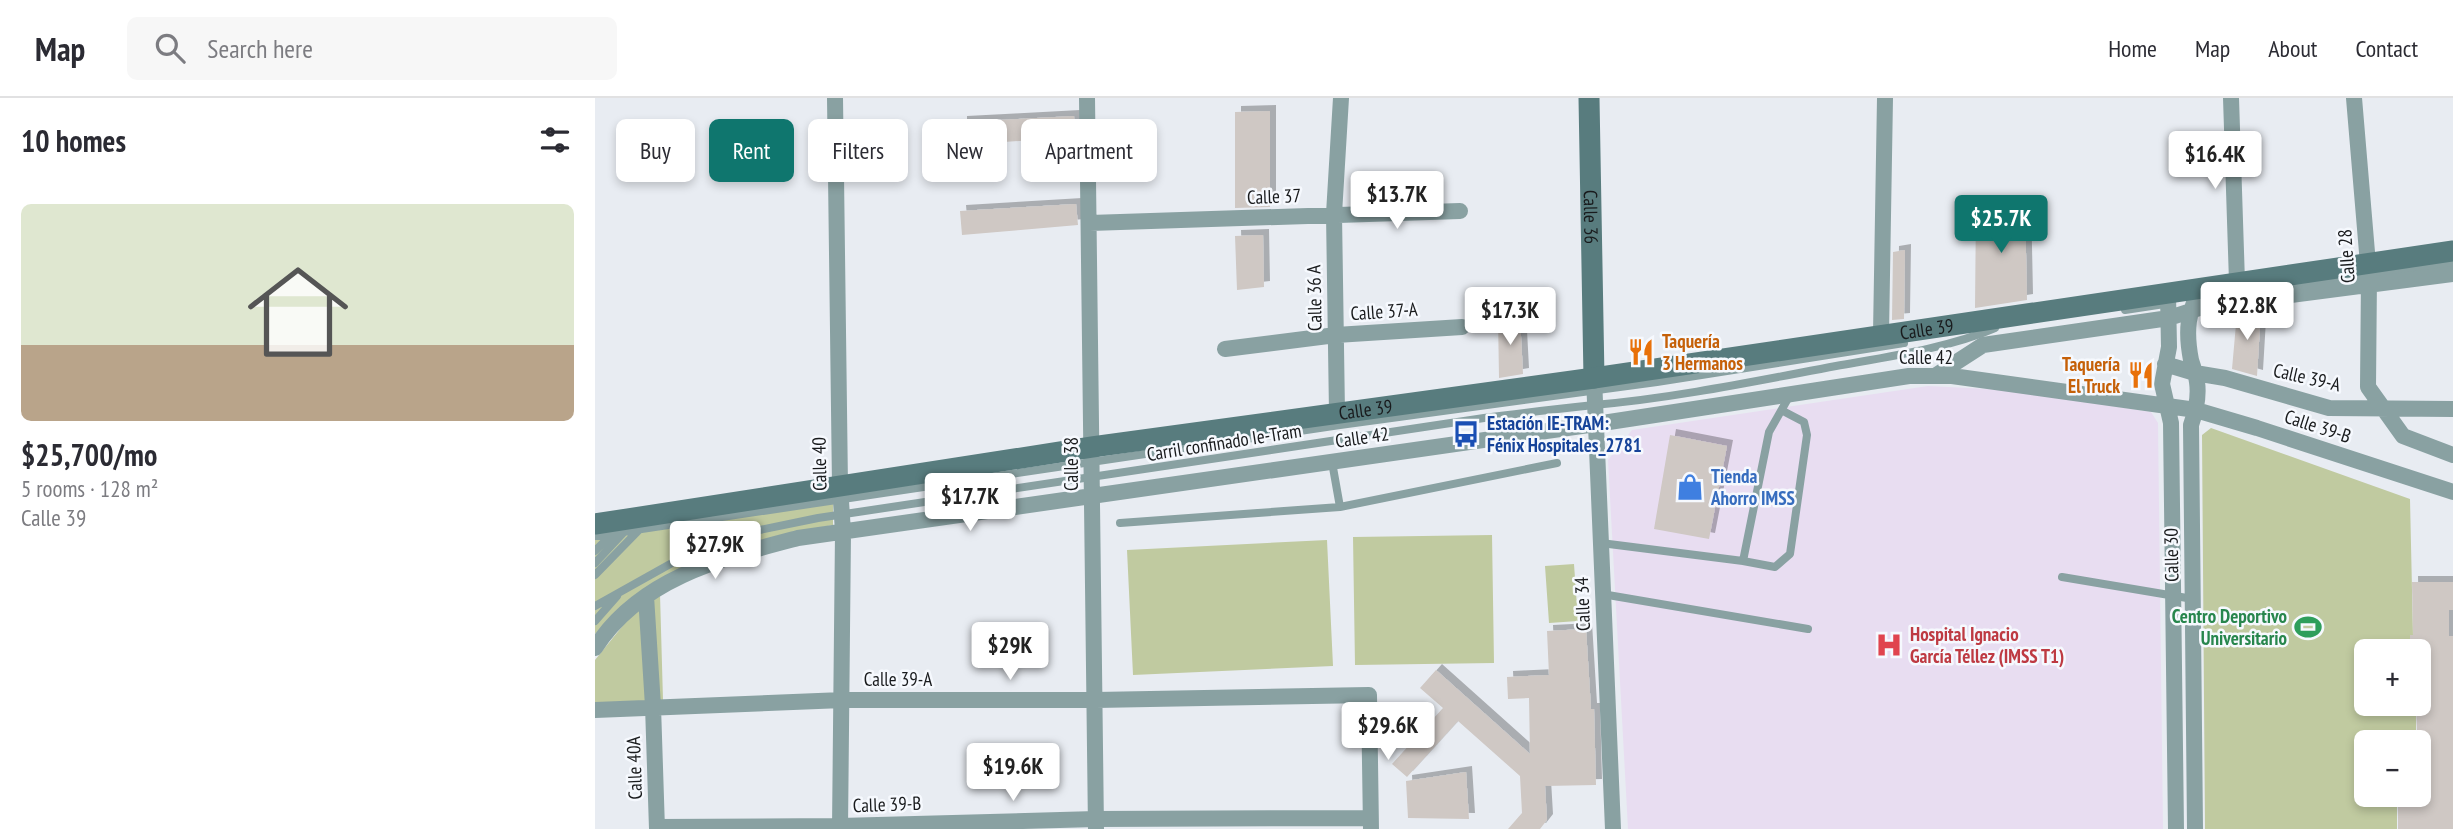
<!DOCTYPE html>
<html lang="en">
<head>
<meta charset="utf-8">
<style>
	:root { --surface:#fff; --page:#f7f7f7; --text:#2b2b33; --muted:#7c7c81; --line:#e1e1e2; --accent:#0f766e }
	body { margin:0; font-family:"PT Sans Narrow",sans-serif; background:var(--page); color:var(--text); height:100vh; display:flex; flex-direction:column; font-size:26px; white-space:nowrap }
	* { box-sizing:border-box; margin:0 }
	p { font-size:23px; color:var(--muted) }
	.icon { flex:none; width:38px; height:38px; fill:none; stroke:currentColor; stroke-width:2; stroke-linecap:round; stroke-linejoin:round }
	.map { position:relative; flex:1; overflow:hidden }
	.panel { display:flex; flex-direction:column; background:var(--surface); width:595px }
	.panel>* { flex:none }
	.banner { position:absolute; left:21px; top:21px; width:665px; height:63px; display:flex; gap:14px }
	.buttons { position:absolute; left:1759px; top:541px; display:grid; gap:14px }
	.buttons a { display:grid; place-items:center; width:77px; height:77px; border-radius:10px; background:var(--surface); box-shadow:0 4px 10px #0003; font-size:35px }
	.price { position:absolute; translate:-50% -60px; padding:0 16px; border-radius:7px; background:#fff; color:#222; font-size:23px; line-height:46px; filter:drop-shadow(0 2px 4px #0008) }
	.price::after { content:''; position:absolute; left:50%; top:42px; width:21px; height:16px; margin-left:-10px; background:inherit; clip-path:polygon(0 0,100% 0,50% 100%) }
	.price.on { background:var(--accent); color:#fff }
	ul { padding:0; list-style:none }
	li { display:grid; align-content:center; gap:14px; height:371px; padding:0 21px }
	li span { display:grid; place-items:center; height:217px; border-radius:10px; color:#555 }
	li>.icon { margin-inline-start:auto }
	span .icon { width:126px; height:126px; fill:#fffc; stroke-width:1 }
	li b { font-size:30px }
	h2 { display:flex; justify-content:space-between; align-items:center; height:84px; padding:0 21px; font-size:30px }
	.pill { padding:0 24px; border-radius:10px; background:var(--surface); box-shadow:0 4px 10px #0003; font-size:24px; line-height:63px }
	.pill.on { background:var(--accent); color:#fff }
	header { display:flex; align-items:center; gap:42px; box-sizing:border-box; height:98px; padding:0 35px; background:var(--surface); border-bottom:2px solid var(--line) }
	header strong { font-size:33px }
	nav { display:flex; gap:38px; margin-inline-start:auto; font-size:24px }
	.search { width:490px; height:63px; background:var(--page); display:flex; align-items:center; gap:18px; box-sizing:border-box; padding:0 24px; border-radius:10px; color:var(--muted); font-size:26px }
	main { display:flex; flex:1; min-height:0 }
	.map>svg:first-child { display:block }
	.medical { fill:#e8ddf1 }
	.green { fill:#c0caa0 }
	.building { fill:#cfc8c4; filter:url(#shadow) }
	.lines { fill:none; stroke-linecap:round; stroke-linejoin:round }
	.lane { stroke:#89a1a2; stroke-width:8 }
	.street { stroke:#89a1a2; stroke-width:16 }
	.secondary { stroke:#587c7e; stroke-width:21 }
	.labels { text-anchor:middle; stroke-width:5; stroke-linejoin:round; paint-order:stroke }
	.street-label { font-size:19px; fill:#191b1d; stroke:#f6f9fe }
	.food-label { font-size:19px; font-weight:bold; fill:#c56008; stroke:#f6f9fe; text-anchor:start }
	.transit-label { font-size:19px; font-weight:bold; fill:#164399; stroke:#f6f9fe; text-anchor:start }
	.shop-label { font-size:19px; font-weight:bold; fill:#366cbe; stroke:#f6f9fe; text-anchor:start }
	.leisure-label { font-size:19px; font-weight:bold; fill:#27864d; stroke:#f6f9fe; text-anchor:end }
	.health-label { font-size:19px; font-weight:bold; fill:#be3a42; stroke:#f6f9fe; text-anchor:start }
</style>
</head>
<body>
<header>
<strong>Map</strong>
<div class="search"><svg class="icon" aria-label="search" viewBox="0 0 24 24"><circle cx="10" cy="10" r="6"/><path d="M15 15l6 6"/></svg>Search here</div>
<nav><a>Home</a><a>Map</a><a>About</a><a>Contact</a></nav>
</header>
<main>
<section class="panel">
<h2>10 homes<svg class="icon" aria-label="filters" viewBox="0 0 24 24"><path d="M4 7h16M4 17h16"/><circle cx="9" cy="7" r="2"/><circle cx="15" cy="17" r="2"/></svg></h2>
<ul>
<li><span style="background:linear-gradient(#dfe7d0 65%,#b9a48a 0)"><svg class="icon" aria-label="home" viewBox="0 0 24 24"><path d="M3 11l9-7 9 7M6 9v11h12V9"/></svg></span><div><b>$25,700/mo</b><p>5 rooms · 128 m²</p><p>Calle 39</p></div></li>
</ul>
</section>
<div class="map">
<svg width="1858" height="731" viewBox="0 0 1858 731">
	<defs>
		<filter id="shadow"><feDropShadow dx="6" dy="-6" stdDeviation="0" flood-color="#0004"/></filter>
	</defs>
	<rect width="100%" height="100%" fill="#e8ecf2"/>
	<!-- medical -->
	<path class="medical" d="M1333 288 1413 292 1556 314 1563 325 1568 731H1033L1013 362 1037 332Z"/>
	<!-- green -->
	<path class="green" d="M1616 330 1815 401 1818 537H1815V553H1771V606H1821V644H1771V696L1802 697V731H1610L1607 337Z
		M238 398V427L182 438 134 451 111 460 33 503 0 536V431Z
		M897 437 899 565 760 567 758 439Z
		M732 442 738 568 538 577 532 452Z
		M979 466 983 523 954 525 950 468Z
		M65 496 68 602 0 617V562L34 520Z"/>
	<!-- building -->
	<path class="building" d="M675 13V109L640 110V14Z
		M479 18 480 39 366 47V24Z
		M481 106 483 127 367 137 365 113Z
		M1430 106 1432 202 1380 210 1381 108Z
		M668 137 669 189 642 192 640 138Z
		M1310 152 1309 221 1297 222 1298 154Z
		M1666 211 1662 278 1637 271 1642 215Z
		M903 219H925L928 276 904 280Z
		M1075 337 1132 348 1114 441 1059 431Z
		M1817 484H1858V512H1854V538H1858V731H1803V696H1824L1821 606H1824V553H1815V537H1818Z
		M991 531 996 611H999L1001 687 950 688 952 722 945 731H913L927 715 925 678 863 623 812 679 797 666 848 610 825 590 841 572 935 656 934 600 913 601 912 579 954 577 952 533Z
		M871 674 874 721 813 720 811 683Z"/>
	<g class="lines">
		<!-- lane -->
		<path class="lane" d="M1699 187 1858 165
			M1530 212 1576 205
			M737 364 745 409
			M525 425 745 409 962 365
			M92 426 102 451
			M0 438 745 327 1062 284 1309 245
			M1006 445 1148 463 1174 334 1195 297
			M0 453 17 436
			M1148 463 1180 469 1195 456 1212 337 1209 324 1188 313
			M0 465 29 434
			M0 477 44 432
			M1467 479 1598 501
			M1007 496 1213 531
			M0 508 102 451 155 434 223 420 889 320C926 315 962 311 999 307 1080 300 1161 283 1241 268 1291 259 1354 250 1400 230
			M0 523 22 498"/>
		<!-- street -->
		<path class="street" d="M240 0 245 388 248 434 245 731
			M492 0 501 731
			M1636 0 1642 184
			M1759 0 1774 178 1773 289 1808 338 1858 357
			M495 125 865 113
			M1573 196 1574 249 1567 286 1576 325 1581 731
			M1286 236 1290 0
			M630 251 741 237 867 229
			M1570 266 1600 275 1630 280 1734 310 1858 311
			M1340 278 1388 247 1574 220 1611 208 1858 176
			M999 280 1018 731
			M742 315 739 116 746 0
			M51 498 58 608 62 731
			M0 550C45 480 127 460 203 440L1001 326 1314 278H1357L1601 312 1662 330 1858 394
			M0 612 248 602H501L774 597 776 731
			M62 729 245 728 501 721 775 720
			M1600 731 1596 327C1601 313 1604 298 1602 284 1601 276 1598 269 1596 262 1591 236 1591 210 1609 189"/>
		<!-- secondary -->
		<g class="secondary">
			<path id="s1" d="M994 0 999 280"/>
			<path id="s2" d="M0 426 497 349 999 280 1858 153"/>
		</g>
	</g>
	<!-- icons -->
	<defs>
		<symbol id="restaurant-bare" viewBox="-9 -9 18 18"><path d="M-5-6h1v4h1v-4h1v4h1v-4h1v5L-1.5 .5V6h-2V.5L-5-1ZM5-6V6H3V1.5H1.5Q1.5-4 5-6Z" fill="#e8710a" stroke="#f6f9fe" stroke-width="2.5" paint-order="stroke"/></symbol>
		<symbol id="bus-bare" viewBox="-9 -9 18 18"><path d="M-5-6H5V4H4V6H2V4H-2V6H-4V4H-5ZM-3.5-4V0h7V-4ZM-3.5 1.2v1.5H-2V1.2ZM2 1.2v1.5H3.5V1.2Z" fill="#1a4fb4" stroke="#f6f9fe" stroke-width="2.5" paint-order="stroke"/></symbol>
		<symbol id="shop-bare" viewBox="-9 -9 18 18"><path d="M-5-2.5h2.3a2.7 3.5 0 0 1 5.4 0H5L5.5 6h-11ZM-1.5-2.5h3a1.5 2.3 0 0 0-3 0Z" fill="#3f7fe0" stroke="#f6f9fe" stroke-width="2.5" paint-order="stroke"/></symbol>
		<symbol id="stadium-bare" viewBox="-9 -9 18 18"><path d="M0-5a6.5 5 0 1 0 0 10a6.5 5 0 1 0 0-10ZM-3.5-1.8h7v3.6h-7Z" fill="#2e9e5b" stroke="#f6f9fe" stroke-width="2.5" paint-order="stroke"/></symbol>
		<symbol id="hospital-bare" viewBox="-9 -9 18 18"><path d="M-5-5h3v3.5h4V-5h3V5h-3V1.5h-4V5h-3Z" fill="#e0444e" stroke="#f6f9fe" stroke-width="2.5" paint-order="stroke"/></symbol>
	</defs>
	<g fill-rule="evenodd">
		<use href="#restaurant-bare" x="1027" y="235" width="38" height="38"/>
		<use href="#restaurant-bare" x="1527" y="258" width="38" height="38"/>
		<use href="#bus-bare" x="852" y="317" width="38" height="38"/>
		<use href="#shop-bare" x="1076" y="370" width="38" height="38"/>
		<use href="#stadium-bare" x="1694" y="510" width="38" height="38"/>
		<use href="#hospital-bare" x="1275" y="528" width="38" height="38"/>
	</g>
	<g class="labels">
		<!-- street labels -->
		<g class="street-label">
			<text transform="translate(679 98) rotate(-2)" y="7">Calle 37</text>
			<text dy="7" stroke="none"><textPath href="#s1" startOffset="119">Calle 36</textPath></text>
			<text transform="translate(1751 158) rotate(-94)" y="7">Calle 28</text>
			<text transform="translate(719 200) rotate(-91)" y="7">Calle 36 A</text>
			<text transform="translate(789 213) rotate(-4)" y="7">Calle 37-A</text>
			<text dy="7" stroke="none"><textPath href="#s2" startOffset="1346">Calle 39</textPath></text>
			<text x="1331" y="266">Calle 42</text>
			<text transform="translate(1712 279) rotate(13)" y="7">Calle 39-A</text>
			<text dy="7" stroke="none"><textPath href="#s2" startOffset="779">Calle 39</textPath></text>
			<text transform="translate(1723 328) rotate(18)" y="7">Calle 39-B</text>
			<text transform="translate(767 339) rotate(-8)" y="7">Calle 42</text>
			<text transform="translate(629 344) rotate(-9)" y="7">Carril confinado Ie-Tram</text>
			<text transform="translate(224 366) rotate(-91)" y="7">Calle 40</text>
			<text transform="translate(476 366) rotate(-90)" y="7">Calle 38</text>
			<text transform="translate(1576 457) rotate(-91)" y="7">Calle 30</text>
			<text transform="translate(987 506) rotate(-92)" y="7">Calle 34</text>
			<text x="303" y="588">Calle 39-A</text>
			<text transform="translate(39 670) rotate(-92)" y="7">Calle 40A</text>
			<text transform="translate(292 706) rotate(-2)" y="7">Calle 39-B</text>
		</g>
		<!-- food labels -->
		<g class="food-label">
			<text x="1067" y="250">Taquería<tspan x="1067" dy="22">3 Hermanos</tspan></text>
			<text x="1525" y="273" text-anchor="end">Taquería<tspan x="1525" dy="22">El Truck</tspan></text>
		</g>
		<!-- transit labels -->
		<g class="transit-label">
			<text x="892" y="332">Estación IE-TRAM:<tspan x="892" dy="22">Fénix Hospitales_2781</tspan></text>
		</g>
		<!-- shop labels -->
		<g class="shop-label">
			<text x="1116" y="385">Tienda<tspan x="1116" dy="22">Ahorro IMSS</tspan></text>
		</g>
		<!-- leisure labels -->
		<g class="leisure-label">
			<text x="1692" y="525">Centro Deportivo<tspan x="1692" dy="22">Universitario</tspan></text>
		</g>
		<!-- health labels -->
		<g class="health-label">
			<text x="1315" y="543">Hospital Ignacio<tspan x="1315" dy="22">García Téllez (IMSS T1)</tspan></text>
		</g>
	</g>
</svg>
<div class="buttons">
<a>+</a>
<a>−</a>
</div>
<b class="price" style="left:1620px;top:93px">$16.4K</b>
<b class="price" style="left:802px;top:133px">$13.7K</b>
<b class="price on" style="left:1406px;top:157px">$25.7K</b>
<b class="price" style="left:1652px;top:244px">$22.8K</b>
<b class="price" style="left:915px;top:249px">$17.3K</b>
<b class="price" style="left:375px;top:435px">$17.7K</b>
<b class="price" style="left:120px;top:483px">$27.9K</b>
<b class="price" style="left:415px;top:584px">$29K</b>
<b class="price" style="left:793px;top:664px">$29.6K</b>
<b class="price" style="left:418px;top:705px">$19.6K</b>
<div class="banner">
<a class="pill">Buy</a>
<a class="pill on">Rent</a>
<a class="pill">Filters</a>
<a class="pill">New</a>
<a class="pill">Apartment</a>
</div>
</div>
</main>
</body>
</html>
